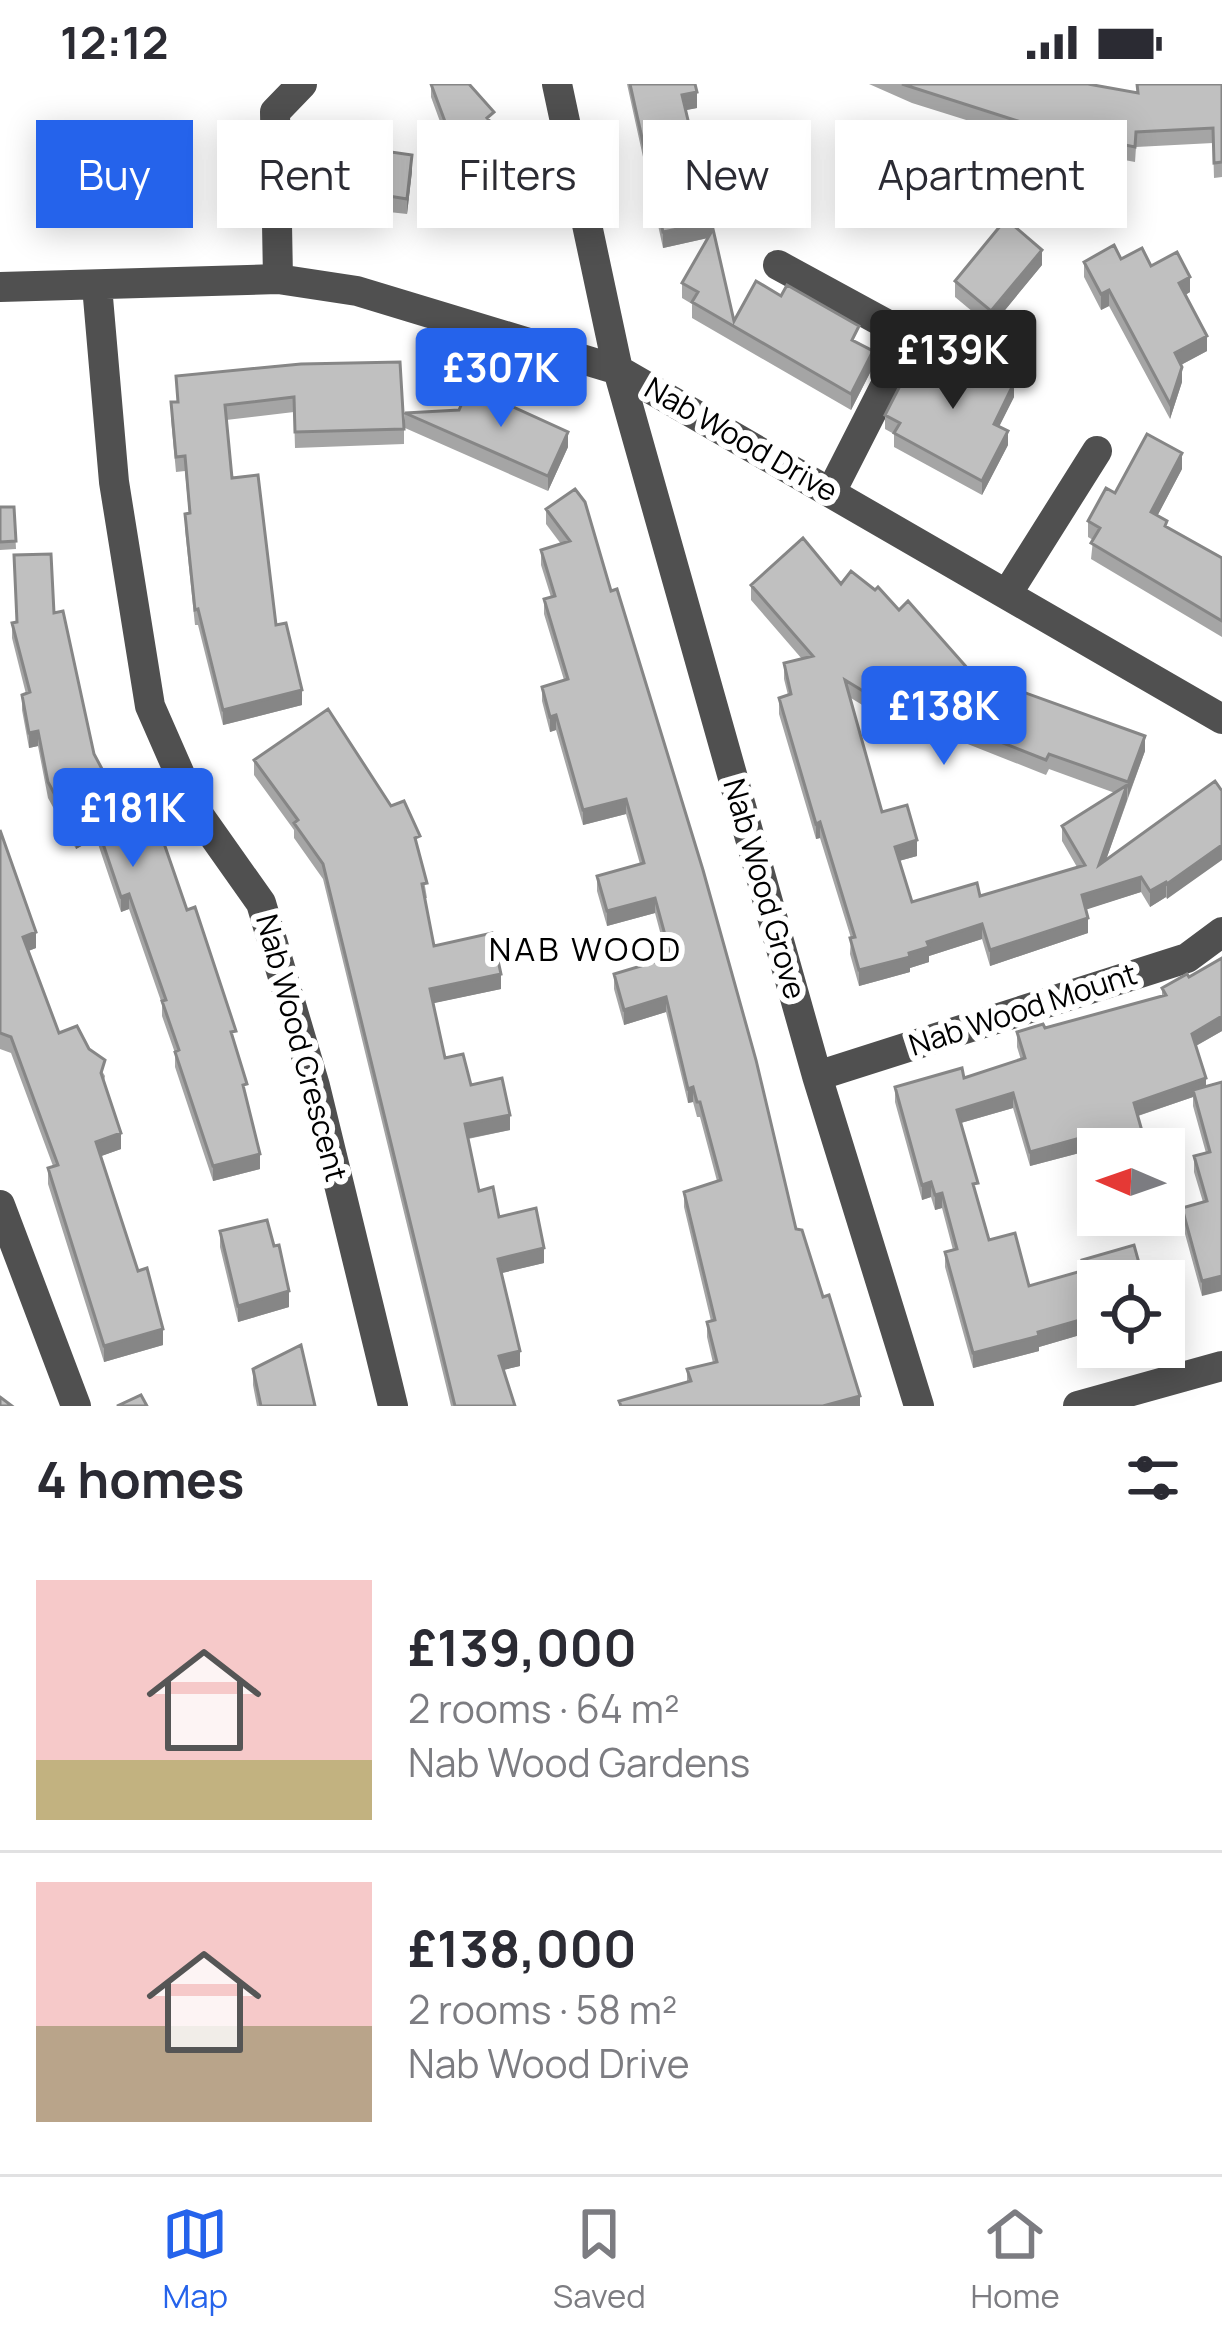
<!DOCTYPE html>
<html lang="en">
<head>
<meta charset="utf-8">
<style>
	:root { --surface:#fff; --page:#f7f7f7; --text:#2b2b33; --muted:#7c7c81; --line:#e1e1e2; --accent:#2563eb }
	body { margin:0; font-family:Manrope,sans-serif; background:var(--page); color:var(--text); height:100vh; display:flex; flex-direction:column; font-size:45px; white-space:nowrap }
	* { box-sizing:border-box; margin:0 }
	p { font-size:39px; color:var(--muted) }
	.icon { flex:none; width:66px; height:66px; fill:none; stroke:currentColor; stroke-width:2; stroke-linecap:round; stroke-linejoin:round }
	.map { position:relative; height:1322px; overflow:hidden }
	.panel { display:flex; flex-direction:column; background:var(--surface); flex:1 }
	.panel>* { flex:none }
	.guide { position:absolute; left:36px; top:36px; width:1152px; height:108px; display:flex; gap:24px }
	.needle { width:78px; rotate:272deg }
	.controls { position:absolute; left:1077px; top:1044px; display:grid; gap:24px }
	.controls a { display:grid; place-items:center; width:108px; height:108px; border-radius:0px; background:var(--surface); box-shadow:0 6px 30px #0003; font-size:60px }
	.price { position:absolute; translate:-50% -102px; padding:0 27px; border-radius:12px; background:var(--accent); color:#fff; font-size:39px; line-height:78px; filter:drop-shadow(0 3px 6px #0008) }
	.price::after { content:''; position:absolute; left:50%; top:72px; width:36px; height:27px; margin-left:-18px; background:inherit; clip-path:polygon(0 0,100% 0,50% 100%) }
	.price.selected { background:#222; color:#fff }
	ul { padding:0; list-style:none }
	li { display:flex; align-items:center; gap:36px; height:300px; padding:0 36px }
	li+li { border-top:3px solid var(--line) }
	li span { display:grid; place-items:center; flex:none; width:336px; height:240px; border-radius:0px; color:#555 }
	li>.icon { margin-inline-start:auto }
	span .icon { width:144px; height:144px; fill:#fffc; stroke-width:1 }
	li b { font-size:51px }
	h2 { display:flex; justify-content:space-between; align-items:center; height:144px; padding:0 36px; font-size:51px }
	.chip { padding:0 42px; border-radius:0px; background:var(--surface); box-shadow:0 6px 30px #0003; font-size:42px; line-height:108px }
	.chip.selected { background:var(--accent); color:#fff }
	.status { display:flex; justify-content:space-between; align-items:center; height:84px; padding:0 60px; background:var(--surface); direction:ltr }
	.status svg { height:33px; fill:currentColor }
	.tab-bar { display:flex; justify-content:space-around; align-items:center; height:168px; border-top:3px solid var(--line); background:var(--surface); font-size:33px; color:var(--muted) }
	.tab-bar a { display:grid; justify-items:center; gap:6px }
	.tab-bar .selected { color:var(--accent) }
	.map>svg:first-child { display:block }
	.lines { fill:none; stroke-linecap:round; stroke-linejoin:round }
	.minor { stroke:#505050; stroke-width:30 }
	.wall { fill:#a5a5a5; fill-rule:evenodd }
	.shaded-wall { fill:#868686 }
	.building { fill:#c0c0c0; stroke:#868686; stroke-width:3 }
	.labels { text-anchor:middle; stroke-width:12; stroke-linejoin:round; paint-order:stroke }
	.street-label { font-size:30px; fill:#000; stroke:#fff }
	.neighbourhood-label { font-size:33px; letter-spacing:3px; fill:#000; stroke:#fff }
</style>
</head>
<body>
<div class="status"><b>12:12</b><svg viewBox="0 0 49 12"><path d="M0 12V9h3v3zM5 12V6h3v6zM10 12V3h3v9zM15 12V0h3v12zM26 1h20v11H26zM47 4h2v5h-2z"/></svg></div>
<div class="map">
<svg width="1222" height="1322" viewBox="0 0 1222 1322">
	<rect width="100%" height="100%" fill="#fff"/>
	<g class="lines">
		<!-- minor -->
		<path class="minor" d="M557 0 618 286 817 992 919 1322
			M778 181 910 253 831 408
			M278 195 275 28 302 0
			M97 202 114 398 150 622 196 727 261 819 315 1002 393 1322
			M0 203 278 195 357 207 618 286 1222 635
			M1007 510 1097 367
			M817 992 1187 874 1222 848
			M0 1121 76 1322
			M1078 1322 1222 1282"/>
	</g>
	<!-- wall -->
	<path class="wall" d="M431 0 494 41 509 72 480 98 450 65 431 13Z
		M627 0H695L697 24 685 26 698 78 717 119 709 121 712 148 734 237 859 258 873 283 851 326 692 234V220L682 214V199L708 154 663 164Z
		M869 0H1088L1138 9 1222 0V93L1214 94 1213 59 1136 63 1135 78 1024 57V54L912 19Z
		M412 87 407 130 389 128V132L320 122V113L302 110V94Z
		M1121 175 1151 182 1190 208 1185 211 1207 267 1181 281 1182 298 1170 335 1109 222 1101 226 1084 193V178Z
		M1042 181 991 243 955 213V197Z
		M301 280 404 345V360L295 364 294 328 226 336 232 394 302 621 223 641 198 541H195L185 445V430L189 429 185 387 176 388 171 334V318H177L176 292Z
		M923 297 1014 313 999 342 1008 361 982 411 894 363V350L885 345V331Z
		M405 329 568 363 548 407 405 344Z
		M1182 385 1157 432 1167 443 1222 474V553L1091 475 1093 456 1088 453V437L1115 409Z
		M575 405 796 1145 860 1322H619V1317L687 1298V1285L713 1279 707 1253V1238L711 1237 684 1123V1108L717 1097 700 1033H697L693 1018 688 1019 666 928 624 941 614 905V890L667 874 655 829 607 842 597 807V792L640 780 626 730 583 741 556 646 550 648 542 617V603L564 596 544 530V515L551 513 541 481V466L561 460 546 440V425Z
		M0 423H14L16 465 0 466Z
		M841 500 899 526 969 586 1145 667 1106 776 1215 697 1167 815 1166 813 1150 823 1141 808 1086 825 1088 849 990 882 982 855 929 872V878L910 884V888L859 902 850 870 851 854 820 754 816 755 779 630V614L788 611 784 595V579L802 575 751 516V501ZM851 614 917 655 919 653 933 662 940 649 1046 691 1049 685 1115 709 1062 742V757L1077 783 980 812 912 818 899 777 917 772 882 728Z
		M54 529 94 670 235 962 260 1085 213 1097 175 983V969L162 932V920L129 825 121 828 96 754 76 765 48 714 38 662 29 664 22 626V611L26 610 12 554V539Z
		M254 676 420 767H419L427 814H425L434 862 501 905 433 919 445 974 510 1046 468 1055 479 1107 499 1133 544 1179 501 1189 520 1282 503 1286 515 1322H451L323 795 294 754V746L254 691Z
		M0 746 36 864 28 867 59 949 89 965 105 992 104 997 121 1065 101 1072 163 1261 104 1278 48 1100V1084L53 1082 11 969 0 965Z
		M1162 904 1222 947 1196 962 1206 1003 1222 998 1202 1212 1182 1139V1124L1203 1118 1194 1088V1072L1206 1069 1193 1022V1013L1138 1032 1142 1062 1129 1065H1098V1073L1090 1075 1087 1067 1030 1082 1013 1024 961 1039 977 1114 989 1156 1029 1202 1082 1186V1176L1098 1197V1248L1097 1246 1039 1263V1267L973 1284 945 1183V1168L953 1166 942 1124 935 1126 931 1113 922 1116 895 1018V1003L964 994 1021 976 1017 963V948L1045 944 1162 912Z
		M220 1147 289 1223 238 1238 220 1163Z
		M253 1285 315 1322H257L253 1301Z"/>
	<!-- shaded-wall -->
	<path class="shaded-wall" d="M697 8V24L682 27V11Z
		M509 58V72L480 98V84Z
		M412 71V87L407 130V115Z
		M717 104V119L707 121V106Z
		M712 138V153L663 164V148Z
		M1042 166V181L991 243V227Z
		M1190 193V208L1179 215V199Z
		M1109 206V222L1101 226V210Z
		M1207 252V267L1175 284V269Z
		M873 267V283L851 326V310Z
		M1182 283V298L1170 335V320Z
		M1014 299V313L994 353V340Z
		M1008 347V361L982 411V397Z
		M568 348V363L548 407V392Z
		M1182 369V385L1151 444V428Z
		M302 606V621L223 641V626Z
		M556 631V646L550 648V633Z
		M940 634V649L933 662V646Z
		M38 647V662L29 664V649Z
		M1145 652V667L1128 713V698Z
		M1127 701V716L1099 796V781Z
		M626 715V730L583 741V726Z
		M820 738V754L816 755V740Z
		M96 739V754L76 765V750Z
		M917 756V772L895 778V763Z
		M1222 761V776L1167 815V800Z
		M1141 793V808L1082 827V811Z
		M1166 798V813L1150 823V807Z
		M129 810V825L121 828V813Z
		M655 814V829L607 842V827Z
		M1088 834V849L990 882V866Z
		M982 840V855L929 872V878L910 884V888L859 902V886L909 869 927 858Z
		M36 848V864L23 869V853Z
		M501 890V905L430 920V905Z
		M666 913V928L624 941V926Z
		M1222 932V947L1192 964V950Z
		M1206 994V1009L1193 1006V1013L1134 1033V1019Z
		M693 1003V1018L688 1019V1005Z
		M1013 1009V1024L957 1040V1026Z
		M510 1031V1046L465 1055V1040Z
		M1142 1047V1062L1129 1065H1098V1073L1090 1075V1061Z
		M121 1049V1065L96 1074V1058Z
		M1087 1052V1067L1030 1082V1068Z
		M260 1070V1085L213 1097V1082Z
		M931 1098V1113L922 1116V1101Z
		M942 1109V1124L935 1126V1111Z
		M544 1164V1179L498 1190V1175Z
		M1222 1192V1207L1202 1212V1197Z
		M289 1207V1223L238 1238V1222Z
		M1097 1231V1246L1039 1263V1267L973 1284V1269Z
		M163 1245V1261L104 1278V1262Z
		M520 1267V1282L499 1287V1272Z
		M860 1312V1322H823Z"/>
	<!-- building -->
	<path class="building" d="M431 0H469L494 28 487 34 509 58 480 84 450 51Z
		M630 0H695L697 8 682 11 698 78 710 76 717 104 707 106 712 138 663 148Z
		M902 0H1088L1138 9 1137 0H1222V78L1214 79 1213 44 1136 48 1135 63 1024 41V39Z
		M328 59 412 71 407 115 389 112V116L320 106 322 97 302 94 306 65 326 68Z
		M1006 135 1042 166 991 227 955 197Z
		M713 145 734 237 756 197 781 212 787 201 859 242 852 256 873 267 851 310 692 218 698 208 682 199Z
		M1114 161 1121 175 1142 164 1151 182 1177 168 1190 193 1179 199 1207 252 1175 269 1182 283 1170 320 1109 206 1101 210 1084 178Z
		M944 262 1014 299 994 340 1008 347 982 397 894 349 900 339 885 331 907 288 923 297Z
		M400 278 404 345 295 348 294 313 225 321 232 394 258 391 276 541 286 539 302 606 223 626 198 525 195 526 185 430 190 429 185 372 176 373 171 318H178L176 292 301 280Z
		M469 303 568 348 548 392 405 329 459 326Z
		M1147 350 1182 369 1151 428 1167 437 1165 442 1222 474V537L1091 459 1100 444 1088 437 1106 404 1115 409Z
		M575 405 585 418 611 507 617 505 703 786 756 976 796 1145 802 1146 823 1213 829 1211 860 1312 823 1322H621L619 1317 691 1297 687 1285 717 1278 707 1238 715 1236 684 1108 721 1096 700 1018H697L693 1003 688 1005 666 913 624 926 614 890 671 873 655 814 607 827 597 792 644 779 626 715 583 726 556 631 550 633 542 603 568 595 544 515 555 512 541 466 570 457 546 425Z
		M0 423H14L16 457 0 458Z
		M803 454 841 500 851 487 875 506 878 503 899 526 908 517 969 586 1009 603 1145 652 1128 698 1049 670 1046 676 940 634 933 646 919 638 917 640 845 596 882 728 907 721 917 756 895 763 912 818 977 799 980 812 1085 781 1062 742 1127 701 1099 781 1215 697 1222 707V761L1167 800 1166 798 1150 807 1141 793 1082 811 1088 834 990 866 982 840 927 858 929 863 909 869 910 873 859 886 850 854 855 853 820 738 816 740 779 614 791 610 784 579 813 572 751 501Z
		M51 470 54 529 63 527 94 670 138 752 159 745 187 826 195 823 236 947 231 948 247 1000 243 1001 260 1070 213 1082 175 968 179 966 162 917 166 916 129 810 121 813 96 739 76 750 48 698 38 647 29 649 22 611 30 608 12 539 17 538 14 471Z
		M328 625 391 722 404 717 420 752 415 754 427 799 422 800 434 862 492 849 501 890 430 905 445 974 463 970 471 1001 502 994 510 1031 465 1040 479 1107 493 1103 499 1133 536 1124 544 1164 498 1175 520 1267 499 1272 515 1322H455L323 780 294 739 298 736 254 676Z
		M0 746 36 848 23 853 59 949 77 942 89 965 105 976 101 989 121 1049 96 1058 138 1187 147 1184 163 1245 104 1262 48 1084 58 1081 11 953 0 949Z
		M1222 874V932L1192 950 1206 994 1134 1019 1142 1047 1090 1061 1087 1052 1030 1068 1013 1009 957 1026 978 1099 973 1100 989 1156 1015 1149 1029 1202 1085 1186 1082 1176 1134 1161 1144 1197H1098V1234L1097 1231 1038 1248 1039 1252 973 1269 945 1168 957 1165 942 1109 935 1111 931 1098 922 1101 895 1003 962 984 964 994 1025 974 1017 948 1043 940 1045 944 1166 911 1162 904 1187 890 1189 893Z
		M1222 998V1192L1202 1197 1182 1124 1207 1117 1194 1072 1210 1068 1193 1006Z
		M267 1136 274 1162 279 1161 289 1207 238 1222 220 1147Z
		M301 1261 315 1322H261L253 1285Z
		M141 1311 147 1322H117Z
		M0 1313 12 1322H0Z"/>
	<g class="labels">
		<!-- street labels -->
		<g class="street-label">
			<text transform="translate(741 356) rotate(30)" y="10">Nab Wood Drive</text>
			<text transform="translate(764 805) rotate(74)" y="10">Nab Wood Grove</text>
			<text transform="translate(1023 926) rotate(-18)" y="10">Nab Wood Mount</text>
			<text transform="translate(301 964) rotate(75)" y="10">Nab Wood Crescent</text>
		</g>
		<!-- neighbourhood labels -->
		<g class="neighbourhood-label">
			<text x="586" y="877">NAB WOOD</text>
		</g>
	</g>
</svg>
<div class="controls">
<a><svg class="needle" viewBox="-14 -14 28 28"><path d="M0-13l5 13h-10z" fill="#e53935"/><path d="M0 13l5-13h-10z" fill="#7c7c81"/></svg></a>
<a><svg class="icon" aria-label="locate" viewBox="0 0 24 24"><circle cx="12" cy="12" r="6"/><path d="M12 2v4M12 18v4M2 12h4M18 12h4"/></svg></a>
</div>
<b class="price selected" style="left:953px;top:328px">£139K</b>
<b class="price" style="left:501px;top:346px">£307K</b>
<b class="price" style="left:944px;top:684px">£138K</b>
<b class="price" style="left:133px;top:786px">£181K</b>
<div class="guide">
<a class="chip selected">Buy</a>
<a class="chip">Rent</a>
<a class="chip">Filters</a>
<a class="chip">New</a>
<a class="chip">Apartment</a>
</div>
</div>
<section class="panel">
<h2>4 homes<svg class="icon" aria-label="filters" viewBox="0 0 24 24"><path d="M4 7h16M4 17h16"/><circle cx="9" cy="7" r="2"/><circle cx="15" cy="17" r="2"/></svg></h2>
<ul>
<li><span style="background:linear-gradient(#f6c9c9 75%,#c2b280 0)"><svg class="icon" aria-label="home" viewBox="0 0 24 24"><path d="M3 11l9-7 9 7M6 9v11h12V9"/></svg></span><div><b>£139,000</b><p>2 rooms · 64 m²</p><p>Nab Wood Gardens</p></div></li>
<li><span style="background:linear-gradient(#f6c9c9 60%,#b9a48a 0)"><svg class="icon" aria-label="home" viewBox="0 0 24 24"><path d="M3 11l9-7 9 7M6 9v11h12V9"/></svg></span><div><b>£138,000</b><p>2 rooms · 58 m²</p><p>Nab Wood Drive</p></div></li>
</ul>
</section>
<nav class="tab-bar">
<a class="selected"><svg class="icon" aria-label="map" viewBox="0 0 24 24"><path d="M3 6l6-2 6 2 6-2v14l-6 2-6-2-6 2zM9 4v14M15 6v14"/></svg>Map</a>
<a><svg class="icon" aria-label="saved" viewBox="0 0 24 24"><path d="M7 4h10v16l-5-4-5 4z"/></svg>Saved</a>
<a><svg class="icon" aria-label="home" viewBox="0 0 24 24"><path d="M3 11l9-7 9 7M6 9v11h12V9"/></svg>Home</a>
</nav>
</body>
</html>
